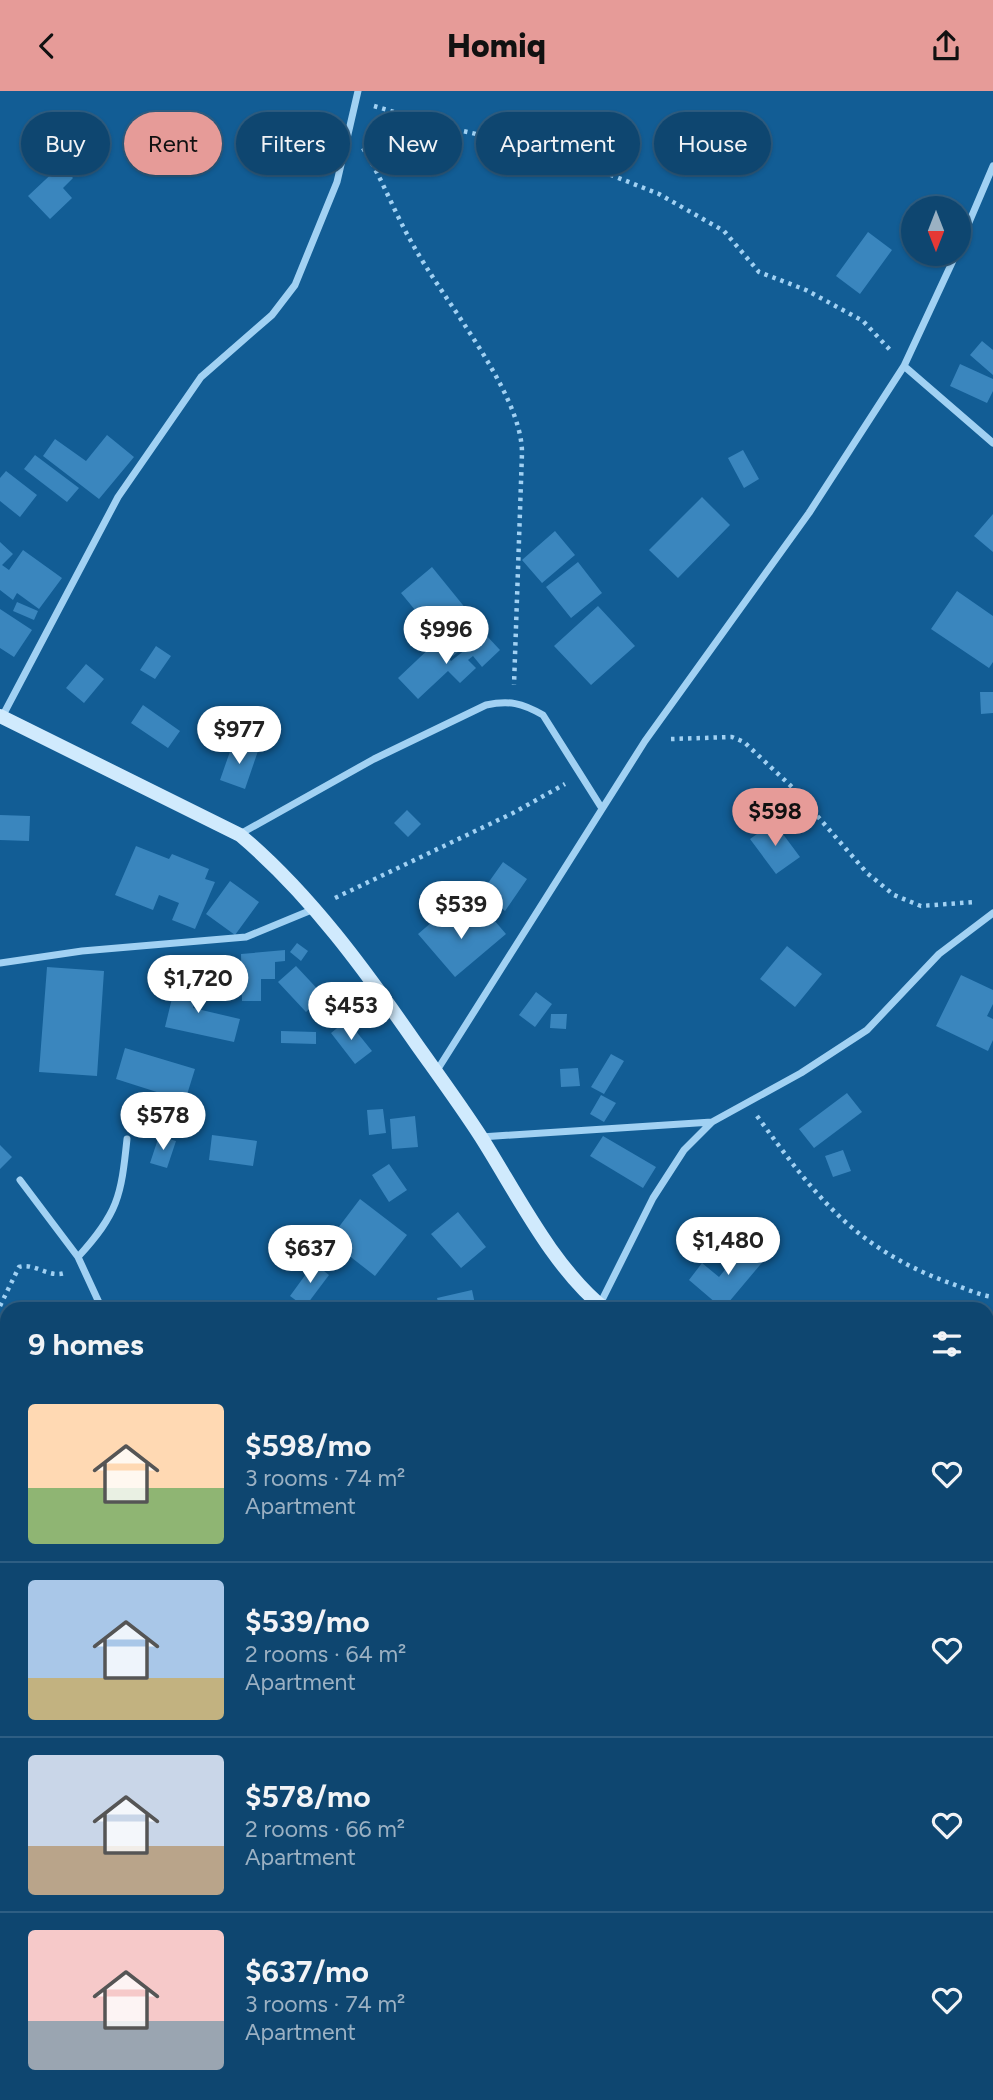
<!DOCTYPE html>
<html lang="en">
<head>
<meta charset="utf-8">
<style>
	:root { --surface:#0e4670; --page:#174d75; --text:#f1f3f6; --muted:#9bb1c3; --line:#2e5e83; --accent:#e69b98 }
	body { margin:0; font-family:Figtree,sans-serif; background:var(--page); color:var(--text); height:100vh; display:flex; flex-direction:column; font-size:26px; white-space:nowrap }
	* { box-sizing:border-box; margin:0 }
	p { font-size:23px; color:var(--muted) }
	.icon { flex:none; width:38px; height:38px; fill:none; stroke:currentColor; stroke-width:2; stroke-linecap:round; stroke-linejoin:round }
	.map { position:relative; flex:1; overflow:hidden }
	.sheet { position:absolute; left:0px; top:1211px; width:994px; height:798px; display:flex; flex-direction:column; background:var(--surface); border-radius:21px 21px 0 0; box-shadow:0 2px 5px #0004,0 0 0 2px var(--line) }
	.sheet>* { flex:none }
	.banner { position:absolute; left:21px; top:21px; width:952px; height:63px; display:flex; gap:14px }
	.needle { width:46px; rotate:180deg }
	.buttons { position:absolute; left:901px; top:105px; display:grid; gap:14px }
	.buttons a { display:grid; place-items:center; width:70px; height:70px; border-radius:50%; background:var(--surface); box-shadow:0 2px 5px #0004,0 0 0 2px var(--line); font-size:35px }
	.price { position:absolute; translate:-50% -60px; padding:0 16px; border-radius:24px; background:#fff; color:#222; font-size:23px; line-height:46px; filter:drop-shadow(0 2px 4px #0008) }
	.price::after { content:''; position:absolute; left:50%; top:42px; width:21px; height:16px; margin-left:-10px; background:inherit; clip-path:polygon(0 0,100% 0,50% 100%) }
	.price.on { background:var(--accent); color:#111 }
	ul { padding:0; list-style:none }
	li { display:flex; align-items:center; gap:21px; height:175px; padding:0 28px }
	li+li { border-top:2px solid var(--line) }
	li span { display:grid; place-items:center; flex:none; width:196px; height:140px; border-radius:7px; color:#555 }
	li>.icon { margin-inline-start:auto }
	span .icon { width:84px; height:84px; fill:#fffc; stroke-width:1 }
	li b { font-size:30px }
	h2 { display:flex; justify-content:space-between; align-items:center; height:84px; padding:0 28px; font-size:30px }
	.tag { padding:0 24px; border-radius:32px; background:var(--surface); box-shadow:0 2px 5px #0004,0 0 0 2px var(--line); font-size:24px; line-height:63px }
	.tag.on { background:var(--accent); color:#111 }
	header { display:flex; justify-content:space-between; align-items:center; height:91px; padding:0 28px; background:var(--accent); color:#111; font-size:32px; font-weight:800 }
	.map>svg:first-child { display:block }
	.building { fill:#3a86be }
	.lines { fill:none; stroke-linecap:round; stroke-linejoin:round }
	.path { stroke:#a1d1f3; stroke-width:4.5; stroke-dasharray:3.5 5; stroke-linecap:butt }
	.street { stroke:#a1d1f3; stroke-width:7 }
	.secondary { stroke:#d0eafd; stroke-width:14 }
</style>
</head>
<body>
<header><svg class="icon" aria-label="back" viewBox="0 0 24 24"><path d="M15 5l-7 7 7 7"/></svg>Homiq<svg class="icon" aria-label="share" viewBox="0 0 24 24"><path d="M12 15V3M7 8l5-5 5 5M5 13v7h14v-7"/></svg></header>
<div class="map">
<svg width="993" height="2009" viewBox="0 0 993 2009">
	<rect width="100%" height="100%" fill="#125d95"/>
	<!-- building -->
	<path class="building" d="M61 74 73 87 63 97 72 107 50 128 28 105Z
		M868 141 892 159 860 203 836 185Z
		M982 250 993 259V284L970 264Z
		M960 273 993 288V300L987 312 950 295Z
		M107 344 134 366 99 408 43 365 55 348 86 370Z
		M743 359 759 388 744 397 728 367Z
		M35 364 79 397 67 411 24 378Z
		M6 380 37 404 20 426 0 410V387Z
		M702 406 730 434 678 487 649 459Z
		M993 423V461L974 445Z
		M555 440 575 464 542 492 522 469Z
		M0 451 13 463 2 474 9 479 23 459 62 487 39 518 17 502 13 509 0 499Z
		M578 471 602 502 571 527 546 496Z
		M432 476 484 540 453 565 401 502Z
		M957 500 993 525V571L989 577 931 538Z
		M17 511 38 520 34 529 13 520Z
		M598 515 635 555 591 594 554 555Z
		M0 518 32 539 14 566 0 557Z
		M485 543 500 559 482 576 473 565 468 569 476 577 460 592 448 580 418 608 398 587 434 553 451 570Z
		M156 555 171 565 155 588 140 579Z
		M86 573 104 588 84 612 66 597Z
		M980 601H993V622L981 623Z
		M143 614 180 640 168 657 131 632Z
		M233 652 258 660 245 698 220 689Z
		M407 719 421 733 408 746 394 732Z
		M0 724 30 725 29 750 0 749Z
		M774 731 800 766 776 783 750 748Z
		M136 755 169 768 172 763 209 778 205 788 215 791 195 838 172 829 179 812 159 804 153 819 115 804Z
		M503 771 527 788 505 820 481 802Z
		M230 790 259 811 235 844 206 823Z
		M446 819 464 841 488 822 506 843 455 886 418 843Z
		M297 852 308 860 301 870 290 861Z
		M787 855 822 883 795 916 760 888Z
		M285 859V870L275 871V888H261V910H242L241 863Z
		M296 875 324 905 306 921 278 891Z
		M47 876 104 880 97 985 39 981Z
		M961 884 993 899V913L987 925 993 928V949L988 960 936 935Z
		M177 887 199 892 193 917 240 928 234 951 165 936Z
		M536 901 552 913 535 936 519 924Z
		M551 923H567L566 938 550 937Z
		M347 929 372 960 355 973 331 942Z
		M281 940 316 941V953L281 952Z
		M125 957 195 978 185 1010 116 988Z
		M611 963 624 970 604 1003 591 996Z
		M578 977 580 995 561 996 560 978Z
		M847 1002 862 1021 814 1057 799 1038Z
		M601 1004 616 1012 604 1031 590 1023Z
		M383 1018 386 1042 369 1044 367 1019Z
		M415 1025 418 1056 392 1058 390 1028Z
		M212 1044 257 1050 253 1075 209 1069Z
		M159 1045 176 1050 167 1077 150 1072Z
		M603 1045 656 1076 643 1097 590 1065Z
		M0 1054 12 1066 0 1078Z
		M843 1059 851 1080 833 1086 825 1065Z
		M389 1073 407 1099 389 1111 372 1084Z
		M360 1108 407 1144 375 1185 329 1149Z
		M458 1121 486 1156 461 1177 431 1143Z
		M746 1153 765 1168 723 1218 689 1189 702 1172 719 1186Z
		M314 1172 329 1184 305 1216 290 1205Z
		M472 1199 476 1218H440L437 1207Z
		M7 1260V1279L0 1273V1267Z
		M7 1556V1615L0 1618V1559Z
		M989 1880 993 1885V1910L990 1912 987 1908Z
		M409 2002H438L449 2004 448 2009H408Z
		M876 2002H956L963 2009H872Z"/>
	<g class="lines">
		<!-- path -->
		<path class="path" d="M374 15 445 36 548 59 659 103 724 140 759 181 806 199 863 230 892 261
			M363 57C382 87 394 121 412 152 442 208 522 301 522 362L514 594
			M671 648 732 646 744 651 792 696 867 782 894 804 921 815 975 811
			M335 807 513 722 565 693
			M757 1025C814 1103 853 1156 947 1191 962 1196 978 1204 993 1206
			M0 1215 19 1176C35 1171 50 1189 67 1181"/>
		<!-- street -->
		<path class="street" d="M959 155 993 75
			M904 275 993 352
			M2 626 118 406 201 286 272 224 295 194 337 91 358 0
			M240 743 374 668 486 614C509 609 522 612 543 624L601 716
			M0 872 82 860 246 846 314 818
			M436 981 645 650 809 422 904 275 956 163
			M481 1046 712 1031
			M20 1089 78 1166 102 1218
			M78 1166C118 1122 121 1106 127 1048
			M600 1213 653 1107 684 1059 712 1031 801 982 867 939 939 863 993 822
			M0 1529 7 1524
			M715 2002V2009"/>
		<!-- secondary -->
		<path class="secondary" d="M0 625 240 744C310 803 365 879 417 954 439 985 461 1015 481 1046 516 1101 553 1177 605 1218
			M987 1381 993 1383"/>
	</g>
</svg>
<div class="buttons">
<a><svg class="needle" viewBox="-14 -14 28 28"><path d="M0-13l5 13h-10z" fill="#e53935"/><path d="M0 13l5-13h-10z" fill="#9bb1c3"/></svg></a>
</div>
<b class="price" style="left:446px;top:575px">$996</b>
<b class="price" style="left:239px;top:675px">$977</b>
<b class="price on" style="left:775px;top:757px">$598</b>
<b class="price" style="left:461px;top:850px">$539</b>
<b class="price" style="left:198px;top:924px">$1,720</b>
<b class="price" style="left:351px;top:951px">$453</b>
<b class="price" style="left:163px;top:1061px">$578</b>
<b class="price" style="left:728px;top:1186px">$1,480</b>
<b class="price" style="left:310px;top:1194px">$637</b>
<div class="banner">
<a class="tag">Buy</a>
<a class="tag on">Rent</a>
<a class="tag">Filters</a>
<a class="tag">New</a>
<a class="tag">Apartment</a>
<a class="tag">House</a>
</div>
<section class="sheet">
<h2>9 homes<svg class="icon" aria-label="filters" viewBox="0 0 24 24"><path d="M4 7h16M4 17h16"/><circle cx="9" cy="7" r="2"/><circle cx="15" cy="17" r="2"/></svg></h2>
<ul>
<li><span style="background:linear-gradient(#ffd9b3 60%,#8fb573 0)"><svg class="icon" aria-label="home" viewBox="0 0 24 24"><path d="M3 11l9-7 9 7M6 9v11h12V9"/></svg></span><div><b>$598/mo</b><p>3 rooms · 74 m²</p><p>Apartment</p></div><svg class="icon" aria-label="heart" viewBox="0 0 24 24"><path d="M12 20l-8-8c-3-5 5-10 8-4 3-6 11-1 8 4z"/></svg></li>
<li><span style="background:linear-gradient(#a9c7e8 70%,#c2b280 0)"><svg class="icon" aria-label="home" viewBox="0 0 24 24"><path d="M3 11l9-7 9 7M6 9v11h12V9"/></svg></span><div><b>$539/mo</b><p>2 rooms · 64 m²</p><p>Apartment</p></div><svg class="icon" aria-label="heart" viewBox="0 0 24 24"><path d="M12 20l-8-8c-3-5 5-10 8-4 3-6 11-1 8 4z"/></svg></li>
<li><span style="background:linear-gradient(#c9d6e8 65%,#b9a48a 0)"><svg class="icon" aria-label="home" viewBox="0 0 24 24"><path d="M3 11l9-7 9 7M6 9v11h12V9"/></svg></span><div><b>$578/mo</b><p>2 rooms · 66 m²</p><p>Apartment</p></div><svg class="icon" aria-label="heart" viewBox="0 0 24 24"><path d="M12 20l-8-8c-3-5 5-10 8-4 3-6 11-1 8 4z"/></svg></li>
<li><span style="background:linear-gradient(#f6c9c9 65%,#9aa5b1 0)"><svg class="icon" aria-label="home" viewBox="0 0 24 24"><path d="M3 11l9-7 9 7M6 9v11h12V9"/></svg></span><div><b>$637/mo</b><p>3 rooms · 74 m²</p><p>Apartment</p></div><svg class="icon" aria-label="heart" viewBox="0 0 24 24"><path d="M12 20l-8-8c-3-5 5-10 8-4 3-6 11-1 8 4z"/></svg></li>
</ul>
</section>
</div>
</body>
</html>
